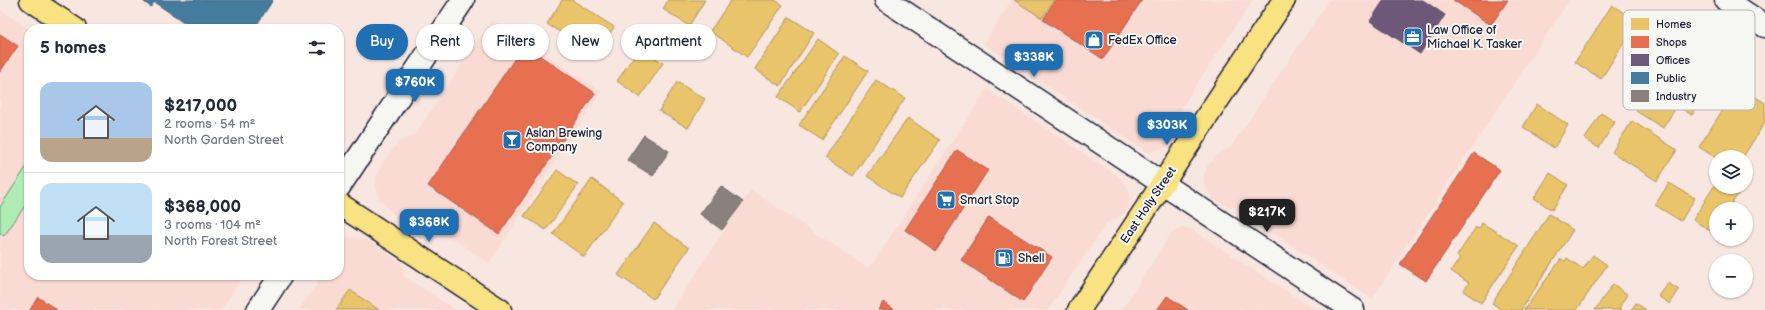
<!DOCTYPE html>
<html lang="en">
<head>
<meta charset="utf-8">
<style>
	:root { --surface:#fff; --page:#f2f2f3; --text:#1f2937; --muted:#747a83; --line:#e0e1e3; --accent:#1f6fb2 }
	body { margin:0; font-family:"Balsamiq Sans",sans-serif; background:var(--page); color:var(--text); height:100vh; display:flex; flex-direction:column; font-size:15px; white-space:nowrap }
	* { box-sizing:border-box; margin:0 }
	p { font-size:13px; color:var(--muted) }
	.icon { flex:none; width:22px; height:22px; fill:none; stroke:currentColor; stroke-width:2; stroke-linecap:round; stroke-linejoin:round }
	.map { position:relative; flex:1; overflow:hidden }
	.details { position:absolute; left:24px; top:24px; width:320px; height:256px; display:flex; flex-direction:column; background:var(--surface); border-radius:16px; box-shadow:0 1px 3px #0004 }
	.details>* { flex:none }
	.hud { position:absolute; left:356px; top:24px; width:380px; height:36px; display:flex; gap:8px }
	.tools { position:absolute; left:1709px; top:150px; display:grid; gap:8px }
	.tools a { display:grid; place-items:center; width:44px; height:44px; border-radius:50%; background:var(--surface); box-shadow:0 1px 3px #0004; font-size:20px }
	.price { position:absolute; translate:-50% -34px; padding:0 9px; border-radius:8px; background:var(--accent); color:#fff; font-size:13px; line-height:26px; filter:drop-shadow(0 1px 2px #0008) }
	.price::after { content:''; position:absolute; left:50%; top:24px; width:12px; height:9px; margin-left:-6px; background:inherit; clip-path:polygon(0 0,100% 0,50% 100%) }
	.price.on { background:#222; color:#fff }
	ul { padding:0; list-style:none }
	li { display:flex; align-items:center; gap:12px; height:100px; padding:0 16px }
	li+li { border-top:1px solid var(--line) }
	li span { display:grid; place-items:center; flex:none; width:112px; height:80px; border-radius:12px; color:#555 }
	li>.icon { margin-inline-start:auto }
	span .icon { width:48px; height:48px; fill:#fffc; stroke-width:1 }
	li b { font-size:17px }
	h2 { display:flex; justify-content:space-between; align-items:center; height:48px; padding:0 16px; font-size:17px }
	.pill { padding:0 14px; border-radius:18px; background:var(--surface); box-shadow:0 1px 3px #0004; font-size:14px; line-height:36px }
	.pill.on { background:var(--accent); color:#fff }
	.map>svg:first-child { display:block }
	.built { fill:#f9dbd3 }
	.green { fill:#afedb4; stroke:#688878 }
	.homes { fill:#e9c46a; stroke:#ad935c }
	.shops { fill:#e76f51; stroke:#ac584a }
	.offices { fill:#6d597a; stroke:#564867 }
	.public { fill:#457b9d; stroke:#3a6080 }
	.industry { fill:#8a817c; stroke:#6b6468 }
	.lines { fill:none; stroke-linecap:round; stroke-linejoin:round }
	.minor-casing { stroke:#22223b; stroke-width:25 }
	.major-casing { stroke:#22223b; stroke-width:25 }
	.minor { stroke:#f6f6f2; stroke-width:22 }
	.major { stroke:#f8e281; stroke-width:22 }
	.labels { text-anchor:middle; stroke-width:4; stroke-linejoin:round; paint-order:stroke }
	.poi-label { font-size:12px; fill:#22223b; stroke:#f6f6f2; text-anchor:start }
	.street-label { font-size:12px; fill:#22223b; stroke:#f6f6f2 }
	.key { fill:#f6f6f2; stroke:#b6b6bb; stroke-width:1 }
	.key-label { font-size:11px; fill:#22223b }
</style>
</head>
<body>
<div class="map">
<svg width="1765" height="310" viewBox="0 0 1765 310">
	<rect width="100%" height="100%" fill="#f8e6e0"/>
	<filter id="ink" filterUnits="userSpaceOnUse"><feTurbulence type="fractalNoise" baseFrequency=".025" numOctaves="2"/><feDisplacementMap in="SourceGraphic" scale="8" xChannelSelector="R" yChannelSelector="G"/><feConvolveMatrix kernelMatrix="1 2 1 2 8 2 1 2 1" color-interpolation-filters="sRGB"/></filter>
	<g filter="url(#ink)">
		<!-- built -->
		<path class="built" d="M1012 0H1253L1179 111 1180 128 1172 143 1155 151 1147 152 984 44Z
			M1329 0H1569L1372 299 1234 207 1222 204 1212 198 1204 184V175L1207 167 1217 155 1231 147Z
			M0 10 29 29V275H244L221 310H0Z
			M492 19 601 91 489 263 442 231 429 232 391 212 379 198 376 186 377 175 382 164 398 142 415 135Z
			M987 89 1119 177 1127 186 1130 198 1128 208 1120 217 1107 222 1048 310H672L751 190 869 269Z
			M1181 227 1191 229 1315 310H1122L1172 232Z
			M348 237 368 240 402 263 404 276 455 310H299L317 284V275H339V239Z"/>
		<!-- green -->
		<path class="green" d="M29 163V200L4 236 0 233V207Z"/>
		<!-- homes -->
		<path class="homes" d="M562 0H572L614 27 596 55 547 24Z
			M668 0H705L689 26 663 9Z
			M731 0H775L783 5 747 57 710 31Z
			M1014 0H1054L1042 18Z
			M1612 5 1637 22 1601 79 1575 62Z
			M789 17 814 33 780 86 755 69Z
			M818 39 839 54 800 112 778 97Z
			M1678 46 1709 66 1698 85 1707 91 1692 115 1677 106 1663 128 1636 111Z
			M640 47 663 63 640 97 617 81Z
			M845 56 868 71 822 140 799 125Z
			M876 80 905 98 853 176 825 158Z
			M677 82 705 99 688 128 659 111Z
			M1738 86 1765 103V122L1743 157 1716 158 1699 147Z
			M1537 104 1568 125 1554 148 1523 127Z
			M1601 113 1615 122 1599 148 1585 139Z
			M908 118 940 140 900 198 867 176Z
			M1632 121 1677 150 1657 181 1612 152Z
			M557 170 578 185 546 230 524 216Z
			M1550 173 1568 185 1552 210 1534 198Z
			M592 179 623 202 584 257 553 234Z
			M1669 183 1695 198 1681 221 1655 205Z
			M1716 183V187H1728L1738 194 1728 209H1716V229L1714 233 1693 220Z
			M1549 214 1573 230 1521 310H1502L1492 303Z
			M654 223 689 248 653 299 618 275Z
			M1482 223 1519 246 1481 303 1463 291 1469 283 1451 271 1460 258 1457 256 1476 227 1479 229Z
			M1593 255 1607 265 1577 310H1524L1561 259 1565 261 1567 258 1583 269Z
			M1668 283 1679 290 1670 304 1658 296Z
			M1613 284 1628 295 1619 308 1622 310H1595Z
			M350 290 379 310H336Z
			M1636 303 1646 310H1631Z"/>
		<!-- shops -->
		<path class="shops" d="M1055 0H1142L1103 59 1043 20Z
			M1453 0H1508L1491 25Z
			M0 34 18 46 0 72Z
			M524 45 595 93 499 234 428 186Z
			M957 150 988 170 936 251 905 230Z
			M1474 153 1500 170 1426 281 1400 264Z
			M989 217 1052 257 1023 302 961 260Z
			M1167 296 1188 310H1157Z
			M38 297 57 310H30Z
			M883 302 895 310H878Z"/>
		<!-- offices -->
		<path class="offices" d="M1384 0H1423L1445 15 1420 54 1370 21Z"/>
		<!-- public -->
		<path class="public" d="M146 0H273L254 29H194L154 2 151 7 144 2Z"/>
		<!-- industry -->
		<path class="industry" d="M644 135 669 151 653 176 627 160Z
			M721 186 743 202 722 230 700 214Z"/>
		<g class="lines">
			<defs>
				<path id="minor" d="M886 0 1353 310
					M1726 0 1765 26
					M339 187 463 0
					M258 310 281 275"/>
				<path id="major" d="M31 0 75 29
					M339 204 500 310
					M1079 310 1284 0"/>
			</defs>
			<!-- minor casing -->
			<use href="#minor" class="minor-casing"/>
			<!-- major casing -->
			<use href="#major" class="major-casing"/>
			<!-- minor -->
			<use href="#minor" class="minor"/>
			<!-- major -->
			<use href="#major" class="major"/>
		</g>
	</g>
	<!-- icons -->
	<defs>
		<symbol id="office-square" viewBox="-11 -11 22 22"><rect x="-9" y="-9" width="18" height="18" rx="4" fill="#1f6fb2" stroke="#f6f6f2"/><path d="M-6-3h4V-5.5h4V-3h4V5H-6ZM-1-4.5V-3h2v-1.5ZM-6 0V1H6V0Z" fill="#fff"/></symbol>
		<symbol id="shop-square" viewBox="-11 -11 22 22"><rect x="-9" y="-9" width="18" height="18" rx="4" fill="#1f6fb2" stroke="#f6f6f2"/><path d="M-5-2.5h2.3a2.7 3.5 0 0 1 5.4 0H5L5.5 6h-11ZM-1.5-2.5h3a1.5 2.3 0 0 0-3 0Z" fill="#fff"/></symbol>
		<symbol id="bar-square" viewBox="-11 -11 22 22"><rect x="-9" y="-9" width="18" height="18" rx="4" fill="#1f6fb2" stroke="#f6f6f2"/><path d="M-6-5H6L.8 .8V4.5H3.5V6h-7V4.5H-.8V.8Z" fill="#fff"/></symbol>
		<symbol id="supermarket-square" viewBox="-11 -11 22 22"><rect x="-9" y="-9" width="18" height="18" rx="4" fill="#1f6fb2" stroke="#f6f6f2"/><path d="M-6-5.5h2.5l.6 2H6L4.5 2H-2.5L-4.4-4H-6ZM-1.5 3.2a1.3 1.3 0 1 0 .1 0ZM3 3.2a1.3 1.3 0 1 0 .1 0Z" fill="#fff"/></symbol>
		<symbol id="fuel-square" viewBox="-11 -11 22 22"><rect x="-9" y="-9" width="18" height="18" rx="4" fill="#1f6fb2" stroke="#f6f6f2"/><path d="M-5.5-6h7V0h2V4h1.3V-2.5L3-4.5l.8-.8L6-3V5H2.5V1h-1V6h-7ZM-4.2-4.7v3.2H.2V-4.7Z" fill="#fff"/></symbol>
	</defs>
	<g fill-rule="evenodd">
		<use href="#office-square" x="1402" y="26" width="22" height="22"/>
		<use href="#shop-square" x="1083" y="29" width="22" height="22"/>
		<use href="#bar-square" x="501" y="129" width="22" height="22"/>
		<use href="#supermarket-square" x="935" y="189" width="22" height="22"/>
		<use href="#fuel-square" x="993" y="247" width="22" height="22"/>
	</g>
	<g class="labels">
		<!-- poi labels -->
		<g class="poi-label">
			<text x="1427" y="34">Law Office of<tspan x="1427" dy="14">Michael K. Tasker</tspan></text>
			<text x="1108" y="44">FedEx Office</text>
			<text x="526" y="137">Aslan Brewing<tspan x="526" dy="14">Company</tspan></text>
			<text x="960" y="204">Smart Stop</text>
			<text x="1018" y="262">Shell</text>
		</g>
		<!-- street labels -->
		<g class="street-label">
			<text transform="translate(1148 205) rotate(-56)" y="4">East Holly Street</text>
		</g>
	</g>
	<!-- legend -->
	<rect x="1623" y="10" width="132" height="100" rx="6" class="key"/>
	<rect x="1631" y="18" width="18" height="12" fill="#e9c46a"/>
	<rect x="1631" y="36" width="18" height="12" fill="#e76f51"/>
	<rect x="1631" y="54" width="18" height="12" fill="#6d597a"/>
	<rect x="1631" y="72" width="18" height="12" fill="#457b9d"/>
	<rect x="1631" y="90" width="18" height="12" fill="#8a817c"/>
	<g class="key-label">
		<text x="1656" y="28">Homes</text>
		<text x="1656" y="46">Shops</text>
		<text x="1656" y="64">Offices</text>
		<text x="1656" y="82">Public</text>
		<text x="1656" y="100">Industry</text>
	</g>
</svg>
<div class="tools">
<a><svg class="icon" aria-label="layers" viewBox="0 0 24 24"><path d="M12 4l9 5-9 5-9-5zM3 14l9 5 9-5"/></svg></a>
<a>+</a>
<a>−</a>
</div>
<b class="price" style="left:1034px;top:78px">$338K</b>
<b class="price" style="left:415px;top:103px">$760K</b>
<b class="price" style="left:1167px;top:146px">$303K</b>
<b class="price on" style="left:1267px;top:233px">$217K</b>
<b class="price" style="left:429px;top:243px">$368K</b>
<div class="hud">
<a class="pill on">Buy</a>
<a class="pill">Rent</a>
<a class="pill">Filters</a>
<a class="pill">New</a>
<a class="pill">Apartment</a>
</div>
<section class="details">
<h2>5 homes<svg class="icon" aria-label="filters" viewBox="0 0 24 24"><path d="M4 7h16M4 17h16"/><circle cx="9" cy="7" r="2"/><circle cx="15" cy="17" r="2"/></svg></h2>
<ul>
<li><span style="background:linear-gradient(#a9c7e8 70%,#b9a48a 0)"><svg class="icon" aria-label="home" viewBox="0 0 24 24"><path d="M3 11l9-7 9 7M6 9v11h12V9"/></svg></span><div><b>$217,000</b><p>2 rooms · 54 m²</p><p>North Garden Street</p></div></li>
<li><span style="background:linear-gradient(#bfe0f5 65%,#9aa5b1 0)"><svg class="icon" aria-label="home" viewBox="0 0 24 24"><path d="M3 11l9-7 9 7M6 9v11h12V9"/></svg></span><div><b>$368,000</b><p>3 rooms · 104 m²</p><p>North Forest Street</p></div></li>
</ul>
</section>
</div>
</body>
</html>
